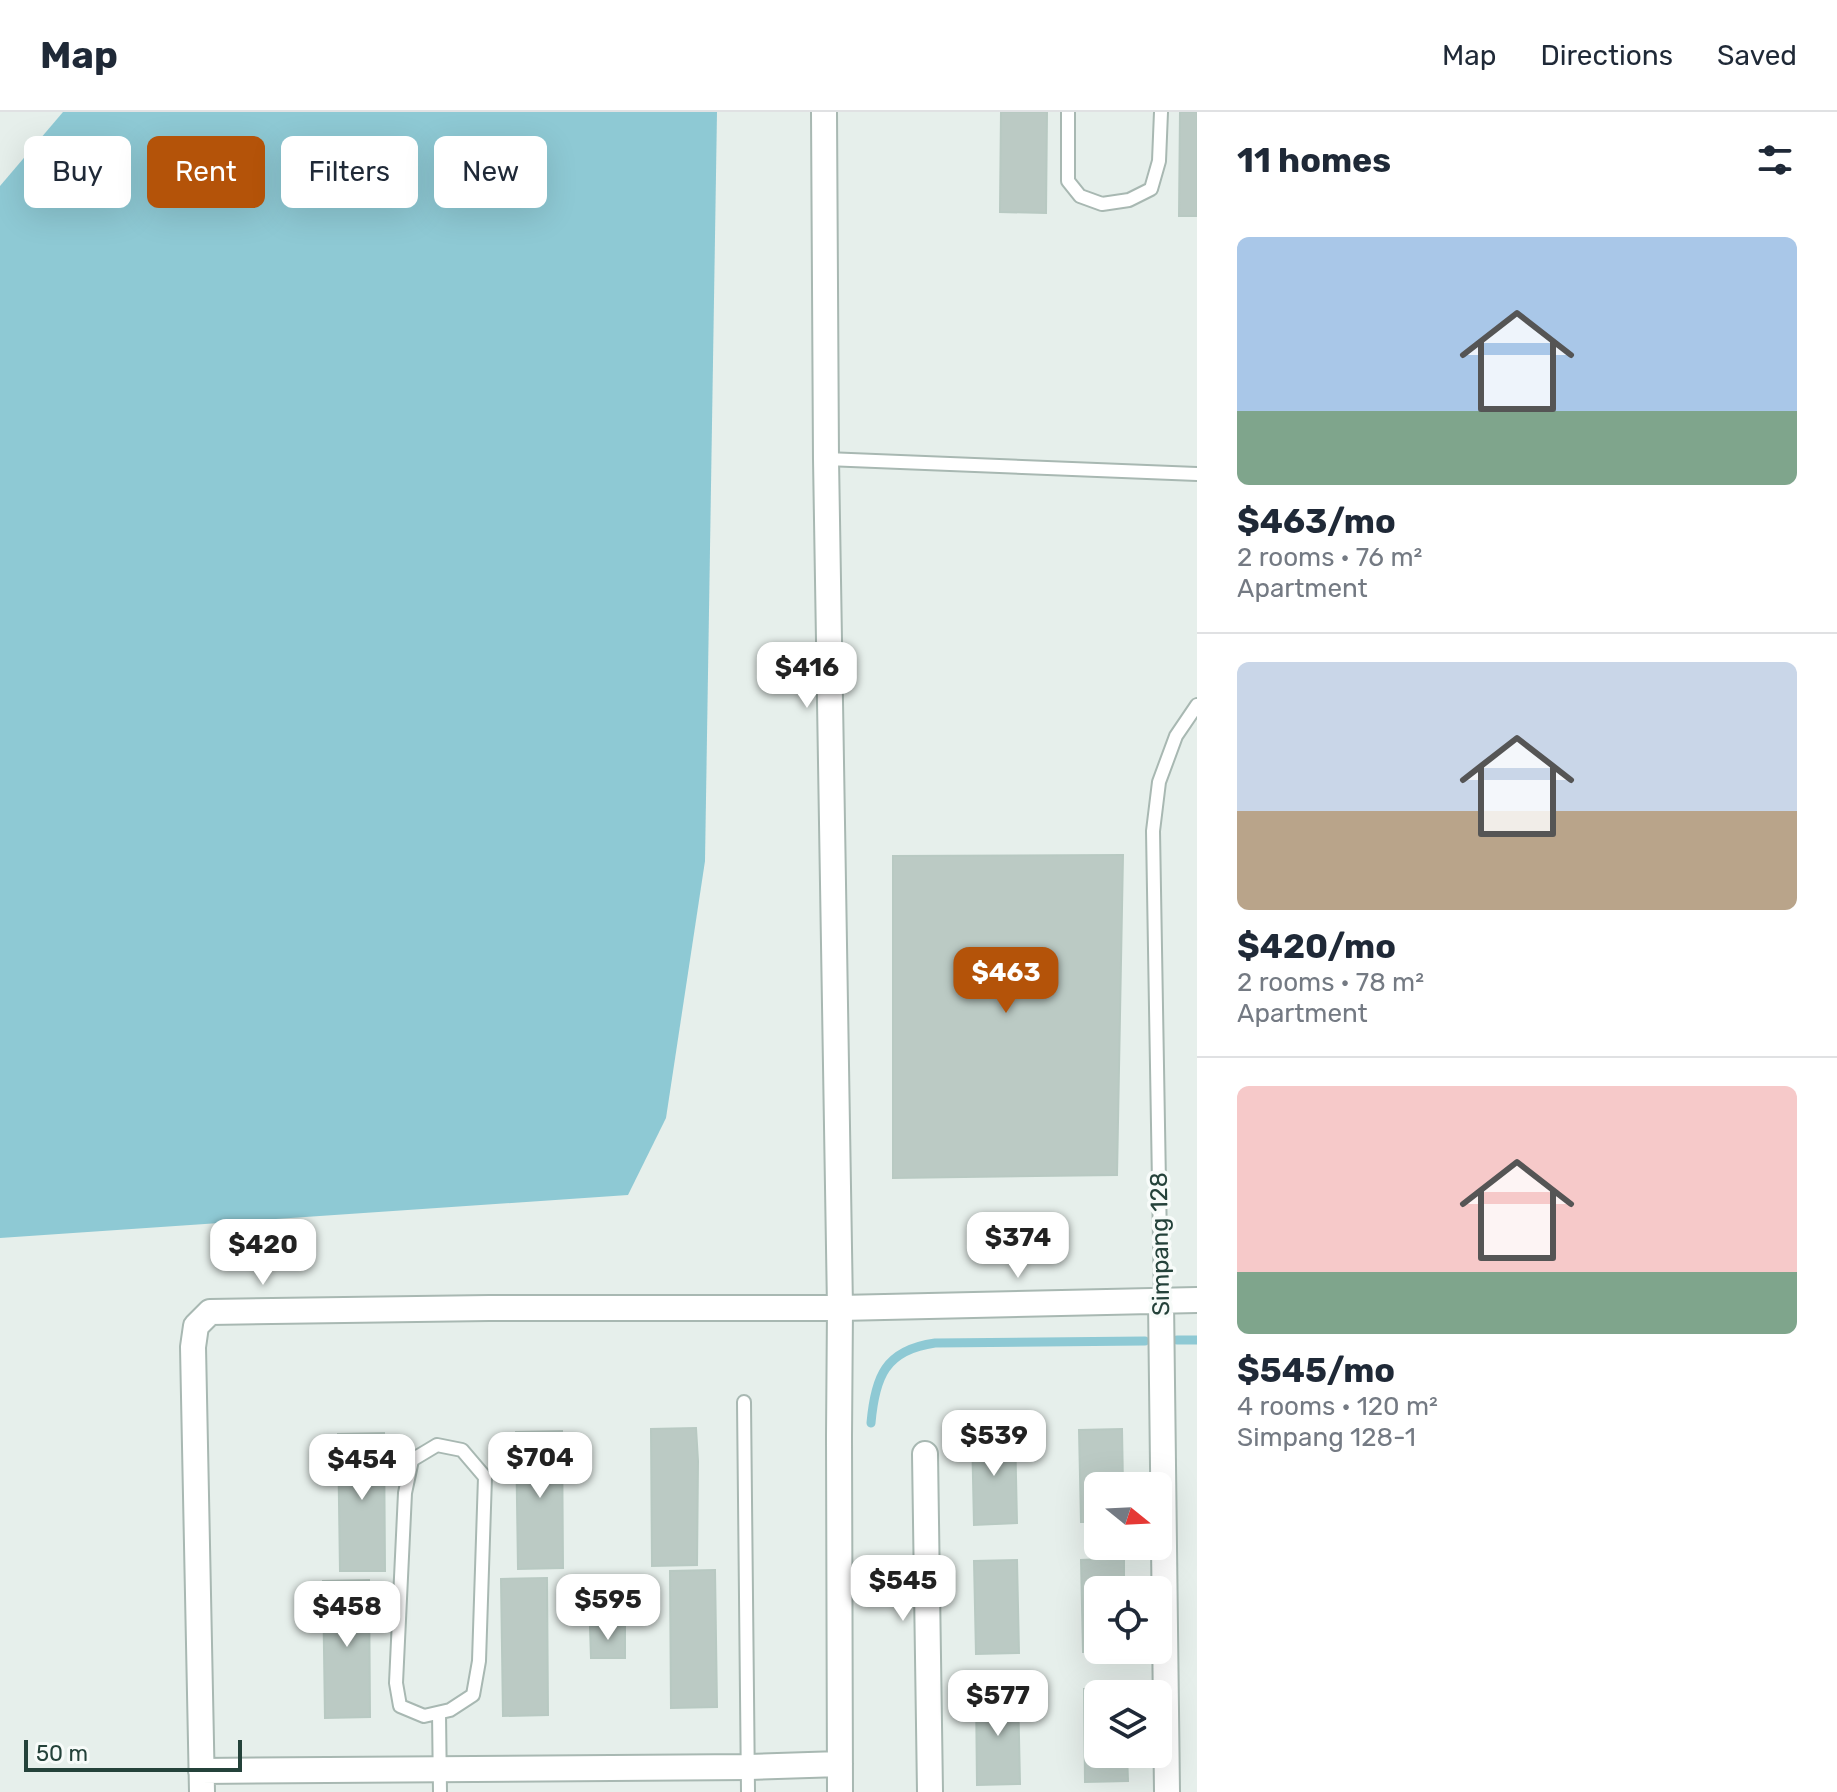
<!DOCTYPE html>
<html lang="en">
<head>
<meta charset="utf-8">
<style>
	:root { --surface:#fff; --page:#f2f2f3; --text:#1f2937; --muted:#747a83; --line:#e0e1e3; --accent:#b45309 }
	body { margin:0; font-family:Rubik,sans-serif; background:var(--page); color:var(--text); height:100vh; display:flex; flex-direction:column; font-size:30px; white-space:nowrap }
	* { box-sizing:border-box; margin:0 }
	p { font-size:26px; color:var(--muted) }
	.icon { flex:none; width:44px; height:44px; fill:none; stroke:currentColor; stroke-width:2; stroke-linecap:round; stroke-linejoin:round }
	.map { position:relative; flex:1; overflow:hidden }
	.details { display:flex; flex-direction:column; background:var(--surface); width:640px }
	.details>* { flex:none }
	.guide { position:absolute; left:24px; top:24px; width:760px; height:72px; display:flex; gap:16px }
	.needle { width:52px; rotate:108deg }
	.controls { position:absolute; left:1084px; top:1360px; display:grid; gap:16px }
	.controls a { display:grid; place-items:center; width:88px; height:88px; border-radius:12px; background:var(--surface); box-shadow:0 8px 32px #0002; font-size:40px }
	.scale { position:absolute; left:24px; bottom:20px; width:218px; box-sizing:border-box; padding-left:8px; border:4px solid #24423a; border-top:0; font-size:22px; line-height:28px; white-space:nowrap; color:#24423a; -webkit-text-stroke:6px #f7fbf9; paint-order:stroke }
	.price { position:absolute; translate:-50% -68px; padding:0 18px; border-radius:16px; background:#fff; color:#222; font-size:26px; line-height:52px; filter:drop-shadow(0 2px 4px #0008) }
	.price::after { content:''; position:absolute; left:50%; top:48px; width:24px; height:18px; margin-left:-12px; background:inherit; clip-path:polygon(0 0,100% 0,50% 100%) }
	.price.active { background:var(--accent); color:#fff }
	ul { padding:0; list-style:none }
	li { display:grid; align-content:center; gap:16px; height:424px; padding:0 40px }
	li+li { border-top:2px solid var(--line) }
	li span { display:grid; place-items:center; height:248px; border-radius:12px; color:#555 }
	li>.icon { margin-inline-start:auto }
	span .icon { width:144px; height:144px; fill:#fffc; stroke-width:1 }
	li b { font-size:34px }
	h2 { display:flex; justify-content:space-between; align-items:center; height:96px; padding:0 40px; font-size:34px }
	.tag { padding:0 28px; border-radius:12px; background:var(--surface); box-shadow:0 8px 32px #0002; font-size:28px; line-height:72px }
	.tag.active { background:var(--accent); color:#fff }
	header { display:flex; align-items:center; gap:48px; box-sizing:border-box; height:112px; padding:0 40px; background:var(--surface); border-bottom:2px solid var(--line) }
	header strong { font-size:38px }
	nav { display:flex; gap:44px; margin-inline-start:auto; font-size:28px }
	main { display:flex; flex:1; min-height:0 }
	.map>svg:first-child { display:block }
	.water { fill:#8ec9d4 }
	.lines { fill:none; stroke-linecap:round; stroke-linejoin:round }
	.stream { stroke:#8ec9d4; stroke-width:9 }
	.building { fill:#bbcac4; stroke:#b8c9c2; stroke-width:2 }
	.service-casing { stroke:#a8b8b2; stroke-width:16 }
	.minor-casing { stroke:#a8b8b2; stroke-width:28 }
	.service { stroke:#fff; stroke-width:12 }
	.minor { stroke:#fff; stroke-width:24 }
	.labels { text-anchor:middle; stroke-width:7; stroke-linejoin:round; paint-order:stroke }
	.street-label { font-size:24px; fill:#24423a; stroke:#f7fbf9 }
</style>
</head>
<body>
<header>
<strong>Map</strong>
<nav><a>Map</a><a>Directions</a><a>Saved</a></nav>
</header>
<main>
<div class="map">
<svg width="1197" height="1680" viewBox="0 0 1197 1680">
	<rect width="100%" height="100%" fill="#e6efeb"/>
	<!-- water -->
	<path class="water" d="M63 0H717L705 749 666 1006 628 1083 0 1126V74Z"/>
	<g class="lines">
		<!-- stream -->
		<path class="stream" d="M1177 1228H1197
			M871 1311C875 1265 885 1238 935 1231L1145 1229"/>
	</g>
	<!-- building -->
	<path class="building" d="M1001 0H1047L1046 101 1000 100Z
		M1180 0H1197V104H1179Z
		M1123 743 1117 1063 893 1066V744Z
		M696 1316 698 1349 697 1453 652 1454 651 1317Z
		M1122 1317 1123 1374H1098V1410H1081L1079 1318Z
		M562 1319 563 1456 518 1457 516 1320Z
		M972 1319H1015L1017 1411 974 1413Z
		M384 1321 385 1459H340L338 1322Z
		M1124 1446V1478H1098V1538H1125V1539L1083 1540 1081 1448Z
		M1017 1448 1019 1541 976 1542 974 1449Z
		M715 1458 717 1595 671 1596 670 1459Z
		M547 1466 548 1603 503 1604 501 1467Z
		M369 1468 370 1605 325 1606 323 1469Z
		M590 1515H625V1546H591Z
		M1126 1576V1582H1098V1642H1127L1128 1669 1085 1670 1084 1577Z
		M1018 1579 1020 1672 977 1673 976 1580Z"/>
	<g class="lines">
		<defs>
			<path id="service" d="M1068 0V69L1080 84 1102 92 1129 88 1151 77 1159 49 1161 0
				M826 347 1197 362
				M1161 1189 1153 719 1159 670 1176 624 1197 593
				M744 1290 748 1680
				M437 1333 462 1338 485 1365 479 1549 473 1583 450 1598 424 1604 400 1594 396 1571 405 1381 412 1348Z
				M439 1601 440 1680"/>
			<path id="minor" d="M824 0 826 347 840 1196 839 1324 840 1680
				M1161 1189 1167 1680
				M925 1342 930 1680
				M201 1659 749 1655 840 1652
				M202 1680 193 1235 196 1214 210 1200 489 1196H840L1197 1188"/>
		</defs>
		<!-- service casing -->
		<use href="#service" class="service-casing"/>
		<!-- minor casing -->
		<use href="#minor" class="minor-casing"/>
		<!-- service -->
		<use href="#service" class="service"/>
		<!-- minor -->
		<use href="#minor" class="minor"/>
	</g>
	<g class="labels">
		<!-- street labels -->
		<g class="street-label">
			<text transform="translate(1160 1132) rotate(-91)" y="8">Simpang 128</text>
		</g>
	</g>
</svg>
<div class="controls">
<a><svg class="needle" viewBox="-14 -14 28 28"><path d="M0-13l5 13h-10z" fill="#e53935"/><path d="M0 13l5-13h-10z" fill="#747a83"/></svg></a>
<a><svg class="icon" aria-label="locate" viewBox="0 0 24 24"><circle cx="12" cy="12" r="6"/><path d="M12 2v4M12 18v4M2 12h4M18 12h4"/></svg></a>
<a><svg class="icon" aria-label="layers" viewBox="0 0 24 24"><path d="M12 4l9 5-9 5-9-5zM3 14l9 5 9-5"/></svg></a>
</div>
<div class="scale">50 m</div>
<b class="price" style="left:807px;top:598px">$416</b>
<b class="price active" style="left:1006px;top:903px">$463</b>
<b class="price" style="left:1018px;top:1168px">$374</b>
<b class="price" style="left:263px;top:1175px">$420</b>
<b class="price" style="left:994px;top:1366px">$539</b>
<b class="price" style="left:540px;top:1388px">$704</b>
<b class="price" style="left:362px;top:1390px">$454</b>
<b class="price" style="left:903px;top:1511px">$545</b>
<b class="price" style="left:608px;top:1530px">$595</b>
<b class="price" style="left:347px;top:1537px">$458</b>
<b class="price" style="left:998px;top:1626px">$577</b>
<div class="guide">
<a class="tag">Buy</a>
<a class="tag active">Rent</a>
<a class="tag">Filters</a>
<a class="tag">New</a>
</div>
</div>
<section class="details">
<h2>11 homes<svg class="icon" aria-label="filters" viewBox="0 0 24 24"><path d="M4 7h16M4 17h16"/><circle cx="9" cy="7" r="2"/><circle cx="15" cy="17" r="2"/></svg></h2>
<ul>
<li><span style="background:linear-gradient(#a9c7e8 70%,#7fa58c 0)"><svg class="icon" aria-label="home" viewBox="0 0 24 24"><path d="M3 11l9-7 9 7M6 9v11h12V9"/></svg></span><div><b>$463/mo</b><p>2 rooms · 76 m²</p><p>Apartment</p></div></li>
<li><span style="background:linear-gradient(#c9d6e8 60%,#b9a48a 0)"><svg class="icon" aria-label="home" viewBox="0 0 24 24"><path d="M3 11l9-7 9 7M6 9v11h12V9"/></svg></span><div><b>$420/mo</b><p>2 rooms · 78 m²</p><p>Apartment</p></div></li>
<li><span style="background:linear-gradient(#f6c9c9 75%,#7fa58c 0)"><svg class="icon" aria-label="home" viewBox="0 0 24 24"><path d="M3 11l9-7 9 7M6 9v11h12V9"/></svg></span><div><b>$545/mo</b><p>4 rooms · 120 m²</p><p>Simpang 128-1</p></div></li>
</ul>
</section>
</main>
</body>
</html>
